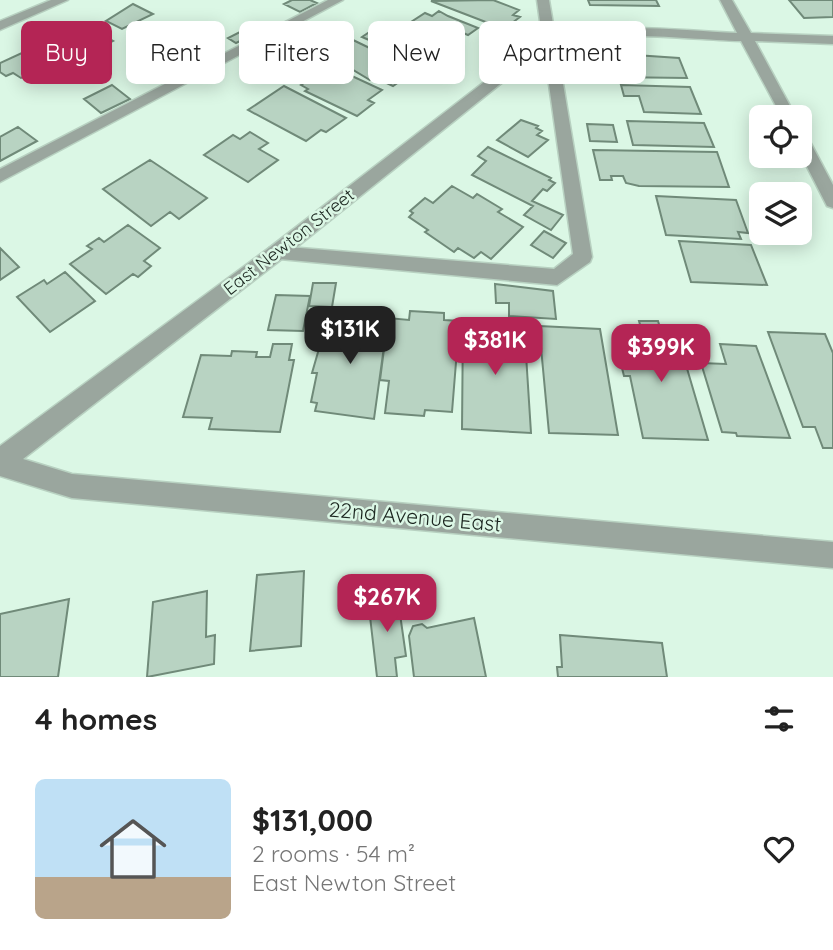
<!DOCTYPE html>
<html lang="en">
<head>
<meta charset="utf-8">
<style>
	:root { --surface:#fff; --page:#f6f6f6; --text:#222; --muted:#767676; --line:#e0e0e0; --accent:#b42555 }
	body { margin:0; font-family:Quicksand,sans-serif; background:var(--page); color:var(--text); height:100vh; display:flex; flex-direction:column; font-size:26px; white-space:nowrap }
	* { box-sizing:border-box; margin:0 }
	p { font-size:23px; color:var(--muted) }
	.icon { flex:none; width:38px; height:38px; fill:none; stroke:currentColor; stroke-width:2; stroke-linecap:round; stroke-linejoin:round }
	.map { position:relative; height:677px; overflow:hidden }
	.sheet { display:flex; flex-direction:column; background:var(--surface); flex:1 }
	.sheet>* { flex:none }
	.hud { position:absolute; left:21px; top:21px; width:791px; height:63px; display:flex; gap:14px }
	.fabs { position:absolute; left:749px; top:105px; display:grid; gap:14px }
	.fabs a { display:grid; place-items:center; width:63px; height:63px; border-radius:10px; background:var(--surface); box-shadow:0 4px 18px #0003; font-size:35px }
	.price { position:absolute; translate:-50% -60px; padding:0 16px; border-radius:14px; background:var(--accent); color:#fff; font-size:23px; line-height:46px; filter:drop-shadow(0 2px 4px #0008) }
	.price::after { content:''; position:absolute; left:50%; top:42px; width:21px; height:16px; margin-left:-10px; background:inherit; clip-path:polygon(0 0,100% 0,50% 100%) }
	.price.current { background:#222; color:#fff }
	ul { padding:0; list-style:none }
	li { display:flex; align-items:center; gap:21px; height:175px; padding:0 35px }
	li+li { border-top:2px solid var(--line) }
	li span { display:grid; place-items:center; flex:none; width:196px; height:140px; border-radius:10px; color:#555 }
	li>.icon { margin-inline-start:auto }
	span .icon { width:84px; height:84px; fill:#fffc; stroke-width:1 }
	li b { font-size:30px }
	h2 { display:flex; justify-content:space-between; align-items:center; height:84px; padding:0 35px; font-size:30px }
	.chip { padding:0 24px; border-radius:10px; background:var(--surface); box-shadow:0 4px 18px #0003; font-size:24px; line-height:63px }
	.chip.current { background:var(--accent); color:#fff }
	.map>svg:first-child { display:block }
	.building { fill:#b8d3c2; stroke:#708a79; stroke-width:2 }
	.lines { fill:none; stroke-linecap:round; stroke-linejoin:round }
	.lane-casing { stroke:#b8d1c1; stroke-width:3 }
	.street-casing { stroke:#b8d1c1; stroke-width:3 }
	.lane { fill:#9aa69e; fill-rule:evenodd }
	.street { fill:#9aa69e; fill-rule:evenodd }
	.labels { text-anchor:middle; stroke-width:5; stroke-linejoin:round; paint-order:stroke }
	.street-label { font-size:18px; fill:#1a241e; stroke:#dbf7e5 }
	.near-street-label { font-size:21px; fill:#1a241e; stroke:#dbf7e5 }
</style>
</head>
<body>
<div class="map">
<svg width="833" height="677" viewBox="0 0 833 677">
	<rect width="100%" height="100%" fill="#dbf7e5"/>
	<!-- building -->
	<path class="building" d="M292 0H310L317 3 300 12 284 4Z
		M493 0 519 10 513 15 520 17 504 29 431 1Z
		M588 0H656L659 6 590 5Z
		M789 0H833V17L804 18Z
		M133 4 153 14 122 29 106 21Z
		M439 11 448 16 478 28 468 35 463 33 450 43 416 27 419 25 411 22 425 13 432 16Z
		M380 25 403 35 407 32 415 33 448 46 425 64 362 37Z
		M87 26 113 41 80 57 54 40 61 37 58 35Z
		M250 27 259 32 236 43 228 38Z
		M353 40 407 66 397 73 406 77 393 86 374 77 370 80 335 59 347 52 340 48Z
		M261 45 274 51 254 64 241 58Z
		M35 47 60 63 21 78 13 73 6 76 0 72V63Z
		M605 53 679 58 687 78 610 77 607 63H600L598 55Z
		M563 64 596 65 599 77 566 76Z
		M318 66 326 69H337L382 90 368 100 374 103 357 116 305 91 308 89 301 85 320 73 313 69Z
		M112 85 130 99 101 113 84 99Z
		M621 85 690 87 701 114 644 112 639 96H624Z
		M284 86 346 118 326 132 321 130 306 141 248 110Z
		M521 120 538 126 536 128 542 131 537 135 548 140 528 157 497 140Z
		M627 121 704 123 714 147 633 145Z
		M587 124 613 125 617 142 590 141Z
		M18 127 37 141 0 161V137Z
		M250 132 268 143 259 149 278 160 248 182 204 155 233 135 240 139Z
		M488 147 551 178 549 180 555 183 547 191 543 189 532 201 563 215 551 230 524 215 533 206 472 175 486 161 478 156Z
		M593 150 717 152 729 187 639 186 626 183 623 176H611L612 180H600Z
		M150 160 207 198 179 219 170 212 151 226 103 189Z
		M452 186 473 198 477 194 502 209 498 212 523 227 491 259 481 252 474 258 458 248 454 252 425 232 428 230 409 217 413 213 410 211 425 198 433 203Z
		M656 196 736 200 748 233 738 232 741 239 666 235Z
		M128 225 160 248 144 261 151 266 138 277 133 274 106 294 70 264 92 249 87 246 99 238 104 242Z
		M544 231 566 243 553 258 531 245Z
		M679 241 751 245 767 285 691 282Z
		M0 248 19 267 0 280Z
		M65 272 95 301 50 332 17 297 44 280 47 284Z
		M313 283H336L332 307 309 306Z
		M495 284 553 291 556 319 509 316V303H496Z
		M276 295 310 296 303 331 268 330Z
		M410 311 444 313V320L461 321V351L457 350 452 412 425 410 424 416 385 413 389 381 380 380 388 318 409 320Z
		M329 314 388 318 374 419 315 411 317 403 311 402 317 373H312Z
		M463 320 524 323 531 433 462 429Z
		M639 321H658L661 331H676L708 440 643 438 630 376H624L619 356H626L620 328H641Z
		M539 326 600 329 618 435 549 433Z
		M768 332 825 334 833 353V448H823L815 427H803Z
		M273 344H292L289 360H294L280 432 209 429 212 418 183 417 201 355 231 356 232 351 257 352 256 357H270Z
		M720 344 756 346 790 438 737 436 736 433 722 432 701 363 726 364Z
		M304 571 301 646 250 651 257 575Z
		M207 591 206 637 215 635 214 664 147 677 153 602Z
		M397 593 406 656 395 658 397 677H377L368 599Z
		M69 599 58 677H0V614Z
		M474 618 486 677H414L409 636 413 626 422 624 427 628Z
		M560 635 662 643 667 677H558L557 667H562Z"/>
	<g class="lines">
		<defs>
			<path id="lane" d="M537 0H549L592 257 590 262 557 285 269 258 267 253 269 248 276 246 554 269 573 254Z"/>
			<path id="street" d="M51 0H68L0 30V21Z
				M328 0H343L0 182V169Z
				M720 0H732L751 33 833 36V44L755 41 796 117H782L741 41C696 40 608 29 567 42 552 48 538 57 524 65L283 258 23 459 72 474 833 542V568L72 498 0 476V446L269 248 514 59C528 51 542 42 558 37 608 21 684 31 737 33Z
				M800 133 808 138 833 185V208L827 206 800 153Z"/>
		</defs>
		<!-- lane casing -->
		<use href="#lane" class="lane-casing"/>
		<!-- street casing -->
		<use href="#street" class="street-casing"/>
		<!-- lane -->
		<use href="#lane" class="lane"/>
		<!-- street -->
		<use href="#street" class="street"/>
	</g>
	<g class="labels">
		<!-- street labels -->
		<g class="street-label">
			<text transform="translate(289 242) rotate(-38)" y="6">East Newton Street</text>
		</g>
		<!-- near-street labels -->
		<g class="near-street-label">
			<text transform="translate(415 517) rotate(5)" y="7">22nd Avenue East</text>
		</g>
	</g>
</svg>
<div class="fabs">
<a><svg class="icon" aria-label="locate" viewBox="0 0 24 24"><circle cx="12" cy="12" r="6"/><path d="M12 2v4M12 18v4M2 12h4M18 12h4"/></svg></a>
<a><svg class="icon" aria-label="layers" viewBox="0 0 24 24"><path d="M12 4l9 5-9 5-9-5zM3 14l9 5 9-5"/></svg></a>
</div>
<b class="price current" style="left:350px;top:366px">$131K</b>
<b class="price" style="left:495px;top:377px">$381K</b>
<b class="price" style="left:661px;top:384px">$399K</b>
<b class="price" style="left:387px;top:634px">$267K</b>
<div class="hud">
<a class="chip current">Buy</a>
<a class="chip">Rent</a>
<a class="chip">Filters</a>
<a class="chip">New</a>
<a class="chip">Apartment</a>
</div>
</div>
<section class="sheet">
<h2>4 homes<svg class="icon" aria-label="filters" viewBox="0 0 24 24"><path d="M4 7h16M4 17h16"/><circle cx="9" cy="7" r="2"/><circle cx="15" cy="17" r="2"/></svg></h2>
<ul>
<li><span style="background:linear-gradient(#bfe0f5 70%,#b9a48a 0)"><svg class="icon" aria-label="home" viewBox="0 0 24 24"><path d="M3 11l9-7 9 7M6 9v11h12V9"/></svg></span><div><b>$131,000</b><p>2 rooms · 54 m²</p><p>East Newton Street</p></div><svg class="icon" aria-label="heart" viewBox="0 0 24 24"><path d="M12 20l-8-8c-3-5 5-10 8-4 3-6 11-1 8 4z"/></svg></li>
</ul>
</section>
</body>
</html>
